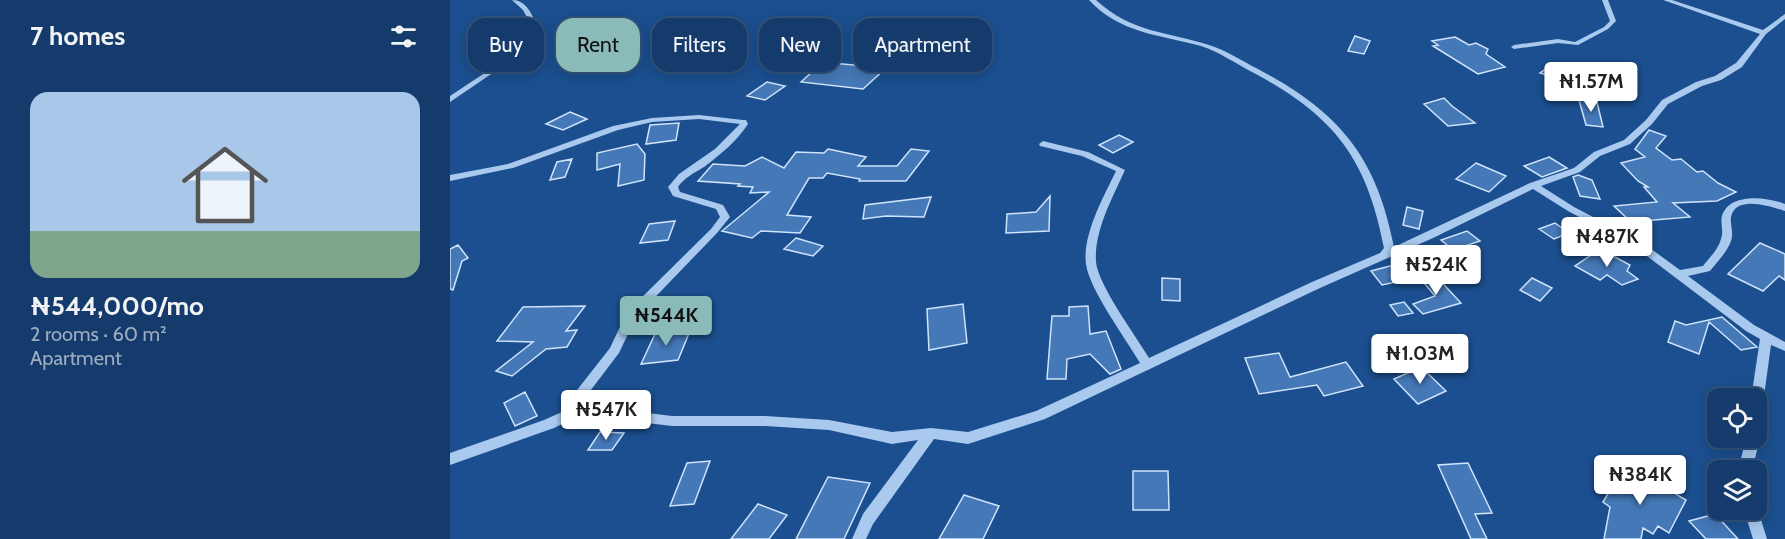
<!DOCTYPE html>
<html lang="en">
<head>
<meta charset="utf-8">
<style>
	:root { --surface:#143b6b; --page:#214673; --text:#f1f3f6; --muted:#9dadc1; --line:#33557e; --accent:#8bbbb9 }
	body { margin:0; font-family:Cabin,sans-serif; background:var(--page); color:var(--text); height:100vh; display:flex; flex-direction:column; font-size:22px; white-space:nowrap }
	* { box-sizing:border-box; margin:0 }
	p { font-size:20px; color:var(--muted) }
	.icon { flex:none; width:33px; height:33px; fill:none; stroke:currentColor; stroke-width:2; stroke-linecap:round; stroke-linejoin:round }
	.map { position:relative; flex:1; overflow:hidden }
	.sheet { display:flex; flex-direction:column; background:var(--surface); width:450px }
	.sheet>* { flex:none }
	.hud { position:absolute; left:18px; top:18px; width:570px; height:54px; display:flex; gap:12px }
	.controls { position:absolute; left:1257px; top:388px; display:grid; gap:12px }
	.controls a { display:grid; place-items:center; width:60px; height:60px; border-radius:12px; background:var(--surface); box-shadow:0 3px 15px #0003,0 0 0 2px var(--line); font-size:30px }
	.price { position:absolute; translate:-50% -51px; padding:0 14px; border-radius:6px; background:#fff; color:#222; font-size:20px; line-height:39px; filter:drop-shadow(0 2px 3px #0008) }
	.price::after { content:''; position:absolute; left:50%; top:36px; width:18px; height:14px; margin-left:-9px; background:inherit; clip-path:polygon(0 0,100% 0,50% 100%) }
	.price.on { background:var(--accent); color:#111 }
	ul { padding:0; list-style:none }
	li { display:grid; align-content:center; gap:12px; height:318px; padding:0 30px }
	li+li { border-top:2px solid var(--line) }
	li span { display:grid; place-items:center; height:186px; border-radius:18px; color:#555 }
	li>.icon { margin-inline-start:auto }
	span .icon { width:108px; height:108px; fill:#fffc; stroke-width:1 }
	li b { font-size:26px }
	h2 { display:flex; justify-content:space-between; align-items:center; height:72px; padding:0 30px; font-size:26px }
	.tag { padding:0 21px; border-radius:18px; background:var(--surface); box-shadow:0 3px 15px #0003,0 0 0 2px var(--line); font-size:21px; line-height:54px }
	.tag.on { background:var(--accent); color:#111 }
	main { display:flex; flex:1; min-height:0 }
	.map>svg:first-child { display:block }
	.building { fill:#4478b7; stroke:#cfe3fa; stroke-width:1.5 }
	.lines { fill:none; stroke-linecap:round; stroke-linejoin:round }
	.minor { fill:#a9c9ee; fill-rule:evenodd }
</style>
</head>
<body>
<main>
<section class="sheet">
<h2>7 homes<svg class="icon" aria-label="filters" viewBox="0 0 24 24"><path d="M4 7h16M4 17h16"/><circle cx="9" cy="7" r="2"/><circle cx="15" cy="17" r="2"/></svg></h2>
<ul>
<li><span style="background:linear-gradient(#a9c7e8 75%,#7fa58c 0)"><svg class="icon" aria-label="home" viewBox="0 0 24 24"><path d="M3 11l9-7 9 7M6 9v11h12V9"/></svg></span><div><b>₦544,000/mo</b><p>2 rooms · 60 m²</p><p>Apartment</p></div></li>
</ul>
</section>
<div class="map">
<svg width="1335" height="539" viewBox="0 0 1335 539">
	<rect width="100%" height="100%" fill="#1b4f8f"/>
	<!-- building -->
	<path class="building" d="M905 36 920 41 914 54 898 51Z
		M1005 37 1019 45 1026 43 1038 49 1036 54 1055 67 1028 74 983 46 988 45 982 41Z
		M373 62 382 63 436 68 413 89 351 82Z
		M1104 63 1130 72 1117 81 1090 73Z
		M317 82 335 86 315 100 297 96Z
		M994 98 1002 106 1025 123 998 126 974 104Z
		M1129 100 1147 102 1153 127 1136 125Z
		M120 112 137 119 113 130 96 124Z
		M229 123 226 140 196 144 200 125Z
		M1199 130 1216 136 1206 148 1222 160 1231 159 1247 172 1253 171 1268 183 1286 192 1267 201 1223 203 1240 217 1181 222 1164 206 1207 202 1194 187H1198L1188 181 1171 163 1195 157 1185 149Z
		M669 135 683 142 663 153 649 145Z
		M187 144 195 154 194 180 168 186 170 164 147 170V153Z
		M378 149 416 157 408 166H447L461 149 479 151 456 181H409L410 179 377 173 373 178H359L337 215 361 217 350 233 311 231 302 238 272 231 319 192 300 193 303 187 288 186 290 184 248 181 263 164 295 166 312 157 334 168 346 152 374 153Z
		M1099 157 1117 168 1092 177 1074 166Z
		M122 159 115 177 100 180 107 162Z
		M1026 163 1056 176 1039 192 1006 179Z
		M1128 175 1142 180 1150 199 1130 196 1123 177Z
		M600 196 599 231 556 233 557 214 586 212Z
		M481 197 474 217 436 216 413 219 415 205Z
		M957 207 973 211 969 229 953 225Z
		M225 221 218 240 190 243 199 224Z
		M1105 223 1119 233 1104 239 1089 229Z
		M1017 231 1030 241 1003 250 991 240Z
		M346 238 373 246 363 256 334 249Z
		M1310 243 1335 254V280L1329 276 1313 291 1278 274Z
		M8 245 18 258 12 261 3 290 0 289V249Z
		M1150 249 1180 265 1177 271 1188 279 1172 285 1157 275 1150 280 1125 266Z
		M961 264 969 277 932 285 921 271 940 266Z
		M984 274 1011 303 973 314 963 304 985 296 969 277Z
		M712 278 730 279V301L712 300Z
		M1082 278 1102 288 1090 301 1070 290Z
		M954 302 963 313 948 316 940 305Z
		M513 304 517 343 479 350 477 309Z
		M135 306 116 331 127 330 117 347 96 349 62 376 46 371 83 342 47 341 73 307Z
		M638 306 640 334 656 331 671 369 660 374 640 354 617 359 616 379H597L602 316H619V307Z
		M1272 317 1307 347 1291 350 1259 322 1249 354 1218 342 1225 321 1236 325Z
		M240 331 228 360 191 364 205 334Z
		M829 353 840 377 896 362 913 386 874 396 867 385 809 394 795 358Z
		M971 367 996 391 968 404 944 379Z
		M75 392 87 416 65 426 54 403Z
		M150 432 174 433 162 450H138Z
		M260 461 244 504 220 506 237 463Z
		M1018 463 1042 513 1025 514 1037 539H1021L988 465Z
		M1176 464 1236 500 1219 533 1208 526 1203 534 1193 528 1191 539H1154L1160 507 1153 502Z
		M683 471H718L719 510H683Z
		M378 477 420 483 394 539H346Z
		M514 495 549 506 533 539H489Z
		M308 504 337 515 319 539H281Z
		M1265 514 1288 539H1256L1239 521Z"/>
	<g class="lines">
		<!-- minor -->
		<path class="minor" d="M62 0C76 0 81 13 87 25L81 39 69 55 0 102V96L65 53 75 39 81 25 73 10Z
			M639 0H646C682 33 715 31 759 45 776 50 792 61 808 69 890 113 926 156 944 247L1080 183 1124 168 1144 152 1174 140 1196 120 1212 100 1246 82 1265 76 1286 63 1310 34 1213 0H1222L1313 30 1335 14V19L1316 34 1292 67 1271 80 1252 86 1218 104 1202 124 1180 144 1150 156 1130 172 1091 186 1124 207 1193 243 1230 270 1253 266C1259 258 1268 250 1271 239 1274 231 1270 223 1272 216 1279 192 1318 197 1335 204V211C1322 207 1286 194 1281 217 1280 225 1284 233 1281 241 1277 252 1267 262 1260 271L1238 276 1304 325 1335 342V351L1321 345 1312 411 1311 415 1306 416V399H1301L1310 339 1296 331 1185 247 1118 211 1083 189 983 238 870 288 595 419 518 444 484 439 423 524 416 539H402L413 514 468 440 442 444 379 430 315 426H222L130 415 104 428 0 465V453L94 420 121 408 118 403 120 399 160 348 177 312 261 229 270 217 266 209 223 196 218 187 229 174 265 149 290 124 249 119 202 122 168 130 63 168 0 181V175L58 164 163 126 202 118 249 115 293 120H296L298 124C287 141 270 155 254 167 244 173 234 178 228 187L230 192 273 205 280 217 267 233 186 317 169 353 131 403 133 405 222 416H315L379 420 442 432 481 428 518 432 586 411 690 363C676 339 639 289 636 264 632 235 654 196 666 171L632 156 590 146 589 144 593 141 638 152 675 170C663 197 644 230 646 262 648 285 686 336 699 358L862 282 930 253 934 248C917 158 884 116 804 73 786 64 770 52 751 46 710 35 669 33 639 0Z
			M1152 0H1158L1166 21 1158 29 1128 45 1108 43 1064 49 1061 47 1064 45 1108 39 1125 42 1154 27 1160 21Z
			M1306 434 1310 438 1302 471H1288L1296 438H1306Z
			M1306 506 1308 510 1317 539H1303L1294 510H1306Z"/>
	</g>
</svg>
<div class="controls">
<a><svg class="icon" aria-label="locate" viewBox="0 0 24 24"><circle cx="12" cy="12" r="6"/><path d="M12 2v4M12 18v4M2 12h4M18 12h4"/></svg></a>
<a><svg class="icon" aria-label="layers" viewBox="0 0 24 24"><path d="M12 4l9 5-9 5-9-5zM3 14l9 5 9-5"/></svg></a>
</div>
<b class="price" style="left:1141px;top:113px">₦1.57M</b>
<b class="price" style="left:1157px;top:268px">₦487K</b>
<b class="price" style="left:986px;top:296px">₦524K</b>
<b class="price on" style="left:216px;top:347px">₦544K</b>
<b class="price" style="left:970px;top:385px">₦1.03M</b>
<b class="price" style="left:156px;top:441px">₦547K</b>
<b class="price" style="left:1190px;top:506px">₦384K</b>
<div class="hud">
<a class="tag">Buy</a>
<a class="tag on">Rent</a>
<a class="tag">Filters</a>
<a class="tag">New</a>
<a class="tag">Apartment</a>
</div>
</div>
</main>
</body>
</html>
